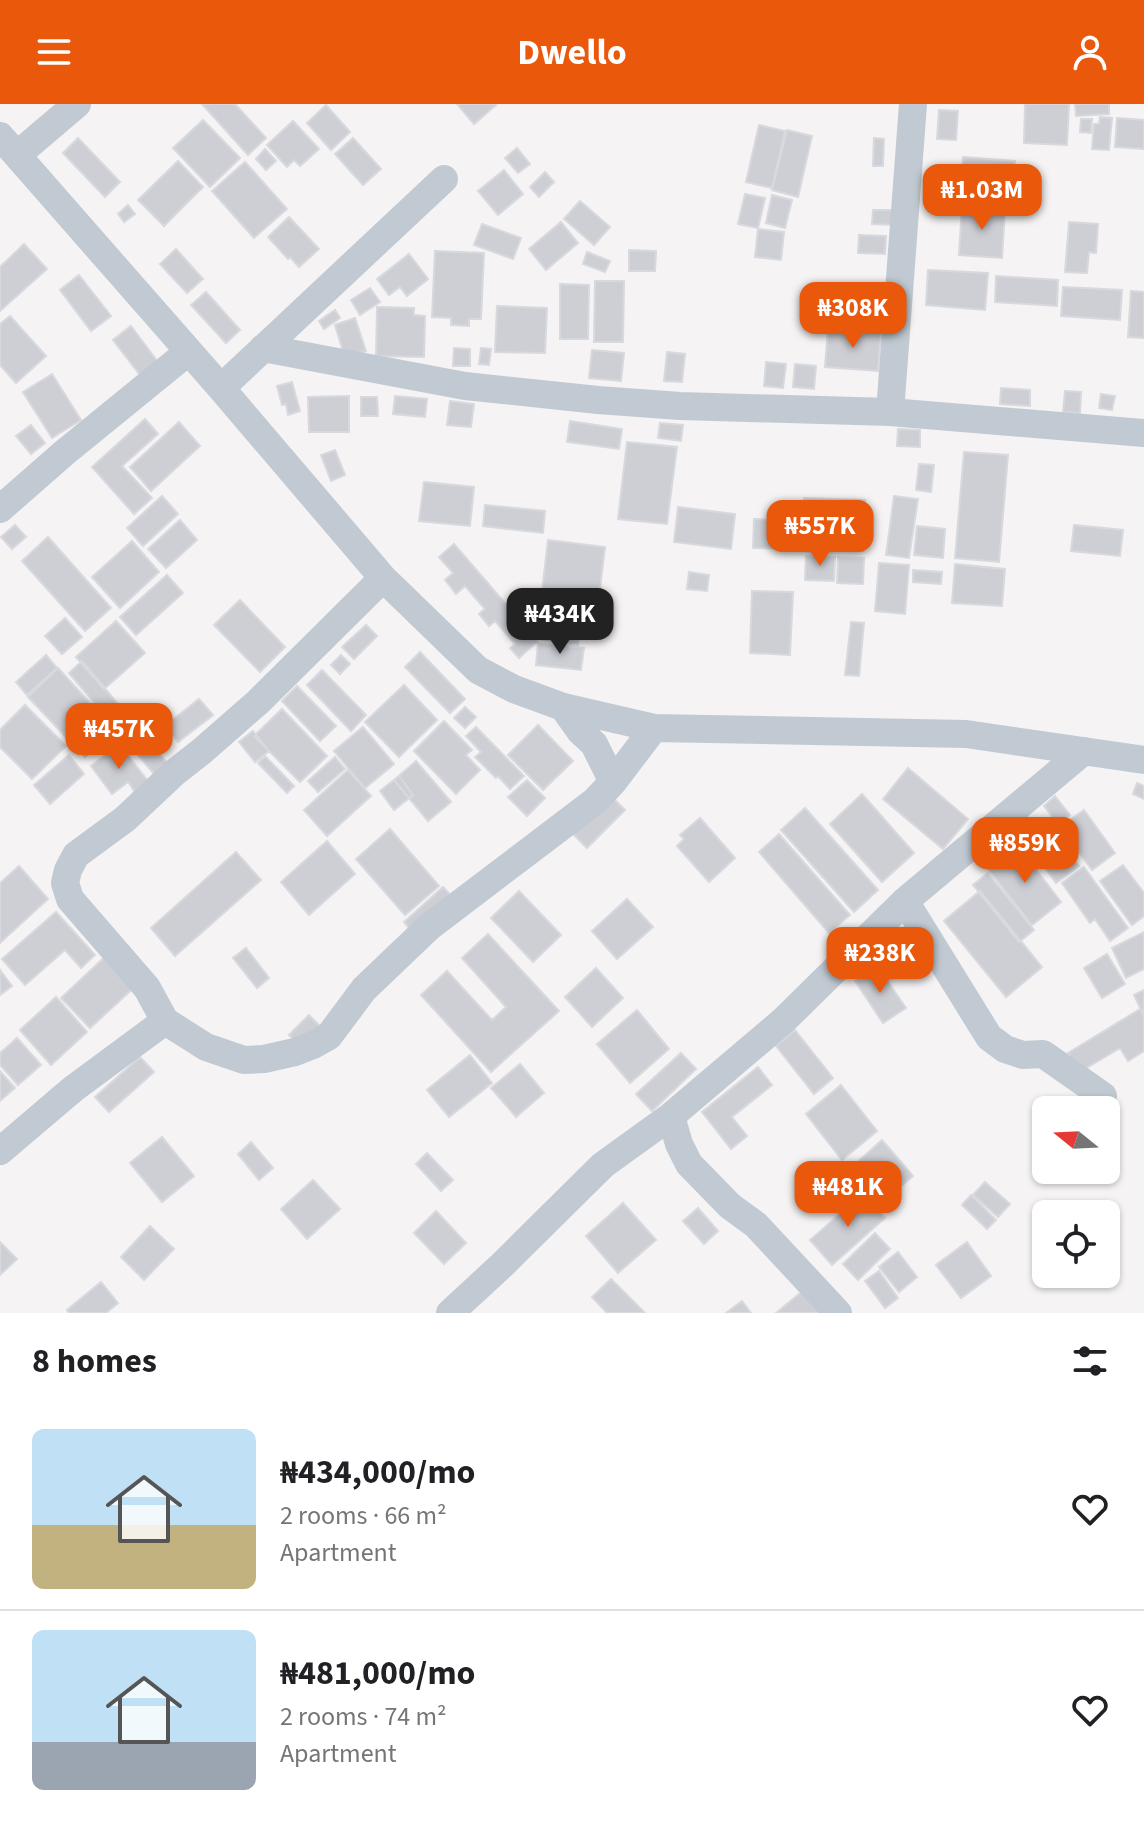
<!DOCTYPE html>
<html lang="en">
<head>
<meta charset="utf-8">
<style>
	:root { --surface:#fff; --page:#f6f6f6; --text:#202124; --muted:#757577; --line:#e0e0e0; --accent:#ea580c }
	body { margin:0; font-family:"Source Sans 3",sans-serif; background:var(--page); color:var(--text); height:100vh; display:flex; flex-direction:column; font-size:30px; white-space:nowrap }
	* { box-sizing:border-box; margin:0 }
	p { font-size:26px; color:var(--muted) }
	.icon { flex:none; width:44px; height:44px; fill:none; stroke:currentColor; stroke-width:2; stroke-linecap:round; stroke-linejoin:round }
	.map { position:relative; height:1209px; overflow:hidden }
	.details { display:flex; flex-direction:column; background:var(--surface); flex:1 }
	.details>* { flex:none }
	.needle { width:52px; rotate:288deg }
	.fabs { position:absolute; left:1032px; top:992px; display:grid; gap:16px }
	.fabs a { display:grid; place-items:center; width:88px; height:88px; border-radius:12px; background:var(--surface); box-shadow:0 2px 6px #0004; font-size:40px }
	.price { position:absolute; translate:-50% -68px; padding:0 18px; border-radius:16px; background:var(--accent); color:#fff; font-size:26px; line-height:52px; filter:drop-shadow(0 2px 4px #0008) }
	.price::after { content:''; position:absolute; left:50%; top:48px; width:24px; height:18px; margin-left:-12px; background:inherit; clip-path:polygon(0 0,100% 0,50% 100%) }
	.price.current { background:#222; color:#fff }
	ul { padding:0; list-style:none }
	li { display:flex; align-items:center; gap:24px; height:200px; padding:0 32px }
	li+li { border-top:2px solid var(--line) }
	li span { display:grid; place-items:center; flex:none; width:224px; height:160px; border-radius:12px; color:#555 }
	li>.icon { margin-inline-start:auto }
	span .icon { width:96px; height:96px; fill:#fffc; stroke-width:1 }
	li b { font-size:34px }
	h2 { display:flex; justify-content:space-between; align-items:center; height:96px; padding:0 32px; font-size:34px }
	header { display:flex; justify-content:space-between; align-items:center; height:104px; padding:0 32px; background:var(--accent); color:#fff; font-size:36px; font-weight:700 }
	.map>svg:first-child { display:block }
	.building { fill:#cdcfd5; stroke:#d7d9de; stroke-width:2 }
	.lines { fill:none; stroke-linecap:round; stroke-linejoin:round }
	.minor { stroke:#c1cad2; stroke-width:28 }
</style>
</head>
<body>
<header><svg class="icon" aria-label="menu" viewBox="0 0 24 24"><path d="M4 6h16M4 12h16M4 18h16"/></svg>Dwello<svg class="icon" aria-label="person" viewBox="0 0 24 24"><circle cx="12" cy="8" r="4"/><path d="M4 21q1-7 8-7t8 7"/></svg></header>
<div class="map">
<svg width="1144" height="1209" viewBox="0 0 1144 1209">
	<rect width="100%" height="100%" fill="#f5f3f3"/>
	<!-- building -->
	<path class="building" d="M202 0H235L266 34 248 51Z
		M457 0H494L496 1 474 20Z
		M1025 0H1069L1067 41 1024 39Z
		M1075 0H1109V10L1076 12Z
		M326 1 350 28 331 46 307 19Z
		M939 6 958 7 956 36 937 35Z
		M1100 13 1112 14 1109 46 1092 45 1094 20H1099Z
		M1117 14 1144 16V45L1115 43Z
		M1081 15H1092L1091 29 1080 28Z
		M203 16 240 54 210 83 173 44Z
		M293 17 319 45 300 62 294 56 287 63 267 41Z
		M759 21 785 27 772 84 746 78Z
		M787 26 812 32 798 93 772 86Z
		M78 34 120 78 105 93 63 49Z
		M353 34 381 65 363 81 335 50Z
		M874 34 884 35 883 62H873Z
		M517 44 530 60 518 69 505 54Z
		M265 45 276 57 266 66 256 55Z
		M963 53 1015 57 1011 99 960 94Z
		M178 57 203 83 164 122 138 96Z
		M245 58 287 105 254 134 212 87Z
		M504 66 523 90 498 111 478 87Z
		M545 68 554 78 539 93 530 83Z
		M745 90 765 94 758 124 738 120Z
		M772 91 792 96 785 124 766 119Z
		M580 97 610 123 594 141 564 115Z
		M128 101 135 110 124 118 118 110Z
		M962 101 1005 105 1002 154 959 151Z
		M873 106H893V121L872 120Z
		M289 113 319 145 299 163 290 153 288 155 268 133Z
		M561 118 578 139 546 166 529 145Z
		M1069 118 1098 120 1096 149 1089 148 1087 169 1065 168Z
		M482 120 521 134 513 155 474 141Z
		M758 125 784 128 781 156 755 153Z
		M859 131 886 132 885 150 858 149Z
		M24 140 47 165 0 207V163Z
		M176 145 203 175 187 189 160 160Z
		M629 146 656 147 655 167H629Z
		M435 147 484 149 481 215H469V222L451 221V214L432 213Z
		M587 148 610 157 605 168 583 160Z
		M409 150 428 175 407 192 400 183 389 191 377 175Z
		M928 166 988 169 985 206 926 201Z
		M79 171 111 212 91 227 60 186Z
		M996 172 1058 176 1057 202 995 198Z
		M595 177H624L623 238H594Z
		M560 180 589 181 588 235H560Z
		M1063 183 1122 186 1120 216 1061 212Z
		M370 184 380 198 360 211 351 196Z
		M1131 187 1144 188V234L1128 233Z
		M206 188 240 226 226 239 191 201Z
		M497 202 547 204 545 249 495 248Z
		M377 203 414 204V211L425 212 424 253 376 252Z
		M335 206 340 214 324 225 319 217Z
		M10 212 46 252 16 279 0 261V220Z
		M355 214 366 247 345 254 335 221Z
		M131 222 158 258 140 271 113 236Z
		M828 224 881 228 878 267 825 263Z
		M454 244 470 245V262H453Z
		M481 244 491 245 489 261 479 260Z
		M592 246 624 249 621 277 589 274Z
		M667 248 685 250 682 278 664 277Z
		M766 258 786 260 783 284 764 282Z
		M795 260 816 262 814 285 793 283Z
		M52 270 81 316 52 334 23 288Z
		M292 278 300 307 288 311 286 300 282 301 277 282Z
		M1001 284 1030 286V302L1000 300Z
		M1065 287 1081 288 1080 309 1063 308Z
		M1101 290 1115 292 1112 306 1099 304Z
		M349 292V328H309L308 293Z
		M395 292 427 295 425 313 393 310Z
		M361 293H377L378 312H361Z
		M450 297 474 300 471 323 447 321Z
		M145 315 158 330 122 362 152 394 134 410 92 363Z
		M570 317 622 325 619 345 567 338Z
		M179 318 200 342 151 387 130 363Z
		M660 319 683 321 681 337 658 334Z
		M31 321 45 339 31 350 16 332Z
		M898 325 920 326V343L897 342Z
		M627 338 677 343 667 420 618 415Z
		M335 346 345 371 331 377 321 351Z
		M964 348 1008 351 999 458 955 454Z
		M919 360 934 361 931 388 916 386Z
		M424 378 474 383 470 422 419 417Z
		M162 392 178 410 143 442 127 424Z
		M894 392 918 395 909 454 886 451Z
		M804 394 865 396 863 447 802 445Z
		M485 401 545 407 543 429 483 422Z
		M678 403 735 410 731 445 674 438Z
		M772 407 791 408V417H800L798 445 753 444 754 415 771 416Z
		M180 416 197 436 166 464 148 445Z
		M15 421 26 433 12 445 1 433Z
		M1074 421 1123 426 1120 452 1071 447Z
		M917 422 945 425 943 454 914 451Z
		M48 433 111 504 85 527 22 457Z
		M548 436 605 443 599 493 542 487Z
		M132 437 159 468 120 504 92 473Z
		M454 440 538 537 519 554 510 544 515 540 495 517 489 522 479 510 485 505 465 482 456 490 445 476 453 469 439 453Z
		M806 452 835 453 834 477 805 476Z
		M838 453 864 454 863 480 837 479Z
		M879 459 909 461 905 510 875 507Z
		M955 460 1005 465 1002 502 952 499Z
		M913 466 942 468 941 480 913 478Z
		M689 468 709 471 707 487 687 485Z
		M167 471 183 489 136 531 120 513Z
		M752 487 793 488 790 551 750 549Z
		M544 490 586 495 583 521 541 516Z
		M240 496 285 543 260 568 214 521Z
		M65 514 82 533 62 550 45 532Z
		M116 517 145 549 104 585 76 553Z
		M851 518 864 519 859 572 845 571Z
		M544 520 580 524 578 541 542 536Z
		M366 521 377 532 354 555 342 543Z
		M538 539 584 544 581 566 536 561Z
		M420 548 465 595 450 609 405 563Z
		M46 551 57 564 27 591 16 578Z
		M341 551 350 560 340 570 331 561Z
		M82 557 167 659 154 670 69 569Z
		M58 564 114 625 85 653 28 593Z
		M322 566 366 611 351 627 307 581Z
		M404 581 437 616 399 653 365 618Z
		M297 582 336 622 320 637 282 597Z
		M199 595 213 611 178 638 165 622Z
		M25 601 66 642 32 675 0 643V626Z
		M465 603 476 613 465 624 454 614Z
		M282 605 327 652 300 678 254 632Z
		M444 617 472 646 466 651 480 666 456 690 414 647Z
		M538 621 573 657 543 686 508 651Z
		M363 623 394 660 365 684 334 647Z
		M476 623 524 672 510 685 498 672 496 674 475 653 481 648 466 632Z
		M253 627 269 647 255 658 239 638Z
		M119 640 148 677 135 688 128 678 112 690 91 662Z
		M69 651 84 670 50 700 34 681Z
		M265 652 294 682 287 689 258 659Z
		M335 653 345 665 318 688 308 677Z
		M416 657 451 698 428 717 394 676Z
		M908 664 968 715 943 745 883 695Z
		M348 666 371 692 327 732 304 706Z
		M399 672 413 691 394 706 380 687Z
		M527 676 545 694 527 712 508 693Z
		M1137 679 1144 682V695L1133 690Z
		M862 690 914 749 882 778 830 720Z
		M1055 692 1070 711 1058 720 1044 702Z
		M612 693 625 706 587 744 573 730Z
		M805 704 878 786 854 808 781 726Z
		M1084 706 1115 749 1092 766 1060 723Z
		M700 714 735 754 709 778 677 742 684 735 680 731Z
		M1046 716 1079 762 1056 779 1023 733Z
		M390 725 439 782 405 811 356 755Z
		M779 730 850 811 829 829 759 748Z
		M327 737 355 770 309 811 281 778Z
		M1018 742 1061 798 1032 821 988 765Z
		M236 748 261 776 175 852 151 824Z
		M1123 761 1144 789V812L1132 821 1100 777Z
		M19 762 48 795 0 839V779Z
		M1084 763 1128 824 1110 837 1095 815 1090 819 1062 779Z
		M988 769 1034 826 1019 838 973 781Z
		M443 783 455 796 415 831 404 818Z
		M519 787 561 831 533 858 491 814Z
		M980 787 1042 863 1006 893 944 817Z
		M627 795 653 823 617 855 592 827Z
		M56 808 95 851 81 864 65 846 25 881 2 855Z
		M1144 828V865L1126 874 1112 844Z
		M488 830 559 907 491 968 421 891 447 867 492 916 506 903 462 854Z
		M246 844 269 874 257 884 233 854Z
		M109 849 138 880 90 924 61 894Z
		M1107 850 1125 880 1102 894 1084 864Z
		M877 862 906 904 883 919 855 877Z
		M596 864 623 894 592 923 565 893Z
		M0 866 12 882 0 891Z
		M1144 886V912L1134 891Z
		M56 893 87 928 51 961 20 926Z
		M1140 905 1144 911V947L1128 957 1120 944 1080 968 1068 949Z
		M637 906 669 945 630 979 597 940Z
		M309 911 321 923 302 943 289 931Z
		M795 926 833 974 814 990 776 942Z
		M17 934 41 961 18 981 0 961V949Z
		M681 949 696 965 652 1007 636 990Z
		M470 951 492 979 449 1013 427 986Z
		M140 953 154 968 109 1008 95 993Z
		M520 960 544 989 516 1013 491 984Z
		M758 963 772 981 732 1013 747 1032 731 1045 702 1008Z
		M0 967 15 984 0 997Z
		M841 981 877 1027 842 1056 806 1010Z
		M162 1033 194 1072 162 1098 130 1059Z
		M882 1036 913 1072 883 1098 852 1063Z
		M251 1038 273 1064 259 1076 238 1050Z
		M427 1049 453 1076 441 1087 416 1060Z
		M313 1076 340 1105 307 1135 281 1105Z
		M985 1078 1010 1100 998 1113 973 1091Z
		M864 1089 885 1114 832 1161 810 1136Z
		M971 1091 996 1116 987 1125 962 1101Z
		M623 1099 656 1136 618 1169 586 1132Z
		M698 1104 718 1127 704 1140 683 1117Z
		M436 1107 466 1139 444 1160 414 1129Z
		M150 1122 174 1145 144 1176 121 1153Z
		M875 1129 890 1145 858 1176 843 1160Z
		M0 1138 17 1155 0 1171Z
		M967 1138 991 1172 961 1194 936 1161Z
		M898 1148 917 1173 899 1188 879 1163Z
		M879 1167 898 1194 885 1204 865 1177Z
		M611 1175 645 1209H607L592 1193Z
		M101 1178 118 1199 106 1209H69L67 1206Z
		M804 1186 823 1209H776Z
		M742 1197 751 1209H726Z"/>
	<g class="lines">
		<!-- minor -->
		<path class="minor" d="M0 32 221 284 383 474 478 566 514 585 563 603 654 624 966 630 1144 656
			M17 51 77 0
			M263 244 465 282 598 296 680 302 890 308 1144 329
			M221 284 444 75
			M890 308 913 0
			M0 405 64 349 188 248
			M383 474 258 598 202 647 174 669 125 715 76 751 68 766 65 779 70 795 147 884 165 917 206 943 244 956 264 955 295 948 313 941 329 932 364 885 429 823 595 697 613 678 654 624
			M563 603 580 627 594 640 613 678
			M905 797 989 933 1005 945 1023 951 1043 950 1103 992
			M671 1012 679 1040 689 1060 730 1102 756 1121 838 1209
			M0 1047 73 985 165 917
			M450 1209 502 1161 603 1061 671 1012 783 917 905 797 1084 647"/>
	</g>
</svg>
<div class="fabs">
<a><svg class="needle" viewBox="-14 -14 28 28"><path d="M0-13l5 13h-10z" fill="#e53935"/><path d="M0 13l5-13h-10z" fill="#757577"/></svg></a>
<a><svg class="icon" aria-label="locate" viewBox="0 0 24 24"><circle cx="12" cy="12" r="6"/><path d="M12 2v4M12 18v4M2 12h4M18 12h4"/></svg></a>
</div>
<b class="price" style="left:982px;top:128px">₦1.03M</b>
<b class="price" style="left:853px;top:246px">₦308K</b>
<b class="price" style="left:820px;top:464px">₦557K</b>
<b class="price current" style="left:560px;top:552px">₦434K</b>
<b class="price" style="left:119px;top:667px">₦457K</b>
<b class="price" style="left:1025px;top:781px">₦859K</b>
<b class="price" style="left:880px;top:891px">₦238K</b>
<b class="price" style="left:848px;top:1125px">₦481K</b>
</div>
<section class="details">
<h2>8 homes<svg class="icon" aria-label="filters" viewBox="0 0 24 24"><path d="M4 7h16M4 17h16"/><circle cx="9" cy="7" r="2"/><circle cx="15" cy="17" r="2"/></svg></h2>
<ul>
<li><span style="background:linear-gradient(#bfe0f5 60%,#c2b280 0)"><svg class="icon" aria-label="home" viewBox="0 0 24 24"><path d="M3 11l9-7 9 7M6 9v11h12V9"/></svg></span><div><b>₦434,000/mo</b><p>2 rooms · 66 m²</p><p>Apartment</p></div><svg class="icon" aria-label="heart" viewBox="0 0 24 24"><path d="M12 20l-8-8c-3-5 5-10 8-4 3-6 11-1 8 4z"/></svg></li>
<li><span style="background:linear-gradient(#bfe0f5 70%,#9aa5b1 0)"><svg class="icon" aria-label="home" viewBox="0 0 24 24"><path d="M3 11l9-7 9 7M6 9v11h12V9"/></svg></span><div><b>₦481,000/mo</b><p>2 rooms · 74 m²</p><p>Apartment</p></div><svg class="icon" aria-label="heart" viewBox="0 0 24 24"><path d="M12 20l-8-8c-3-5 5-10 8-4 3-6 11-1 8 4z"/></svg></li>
</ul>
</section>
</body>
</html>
